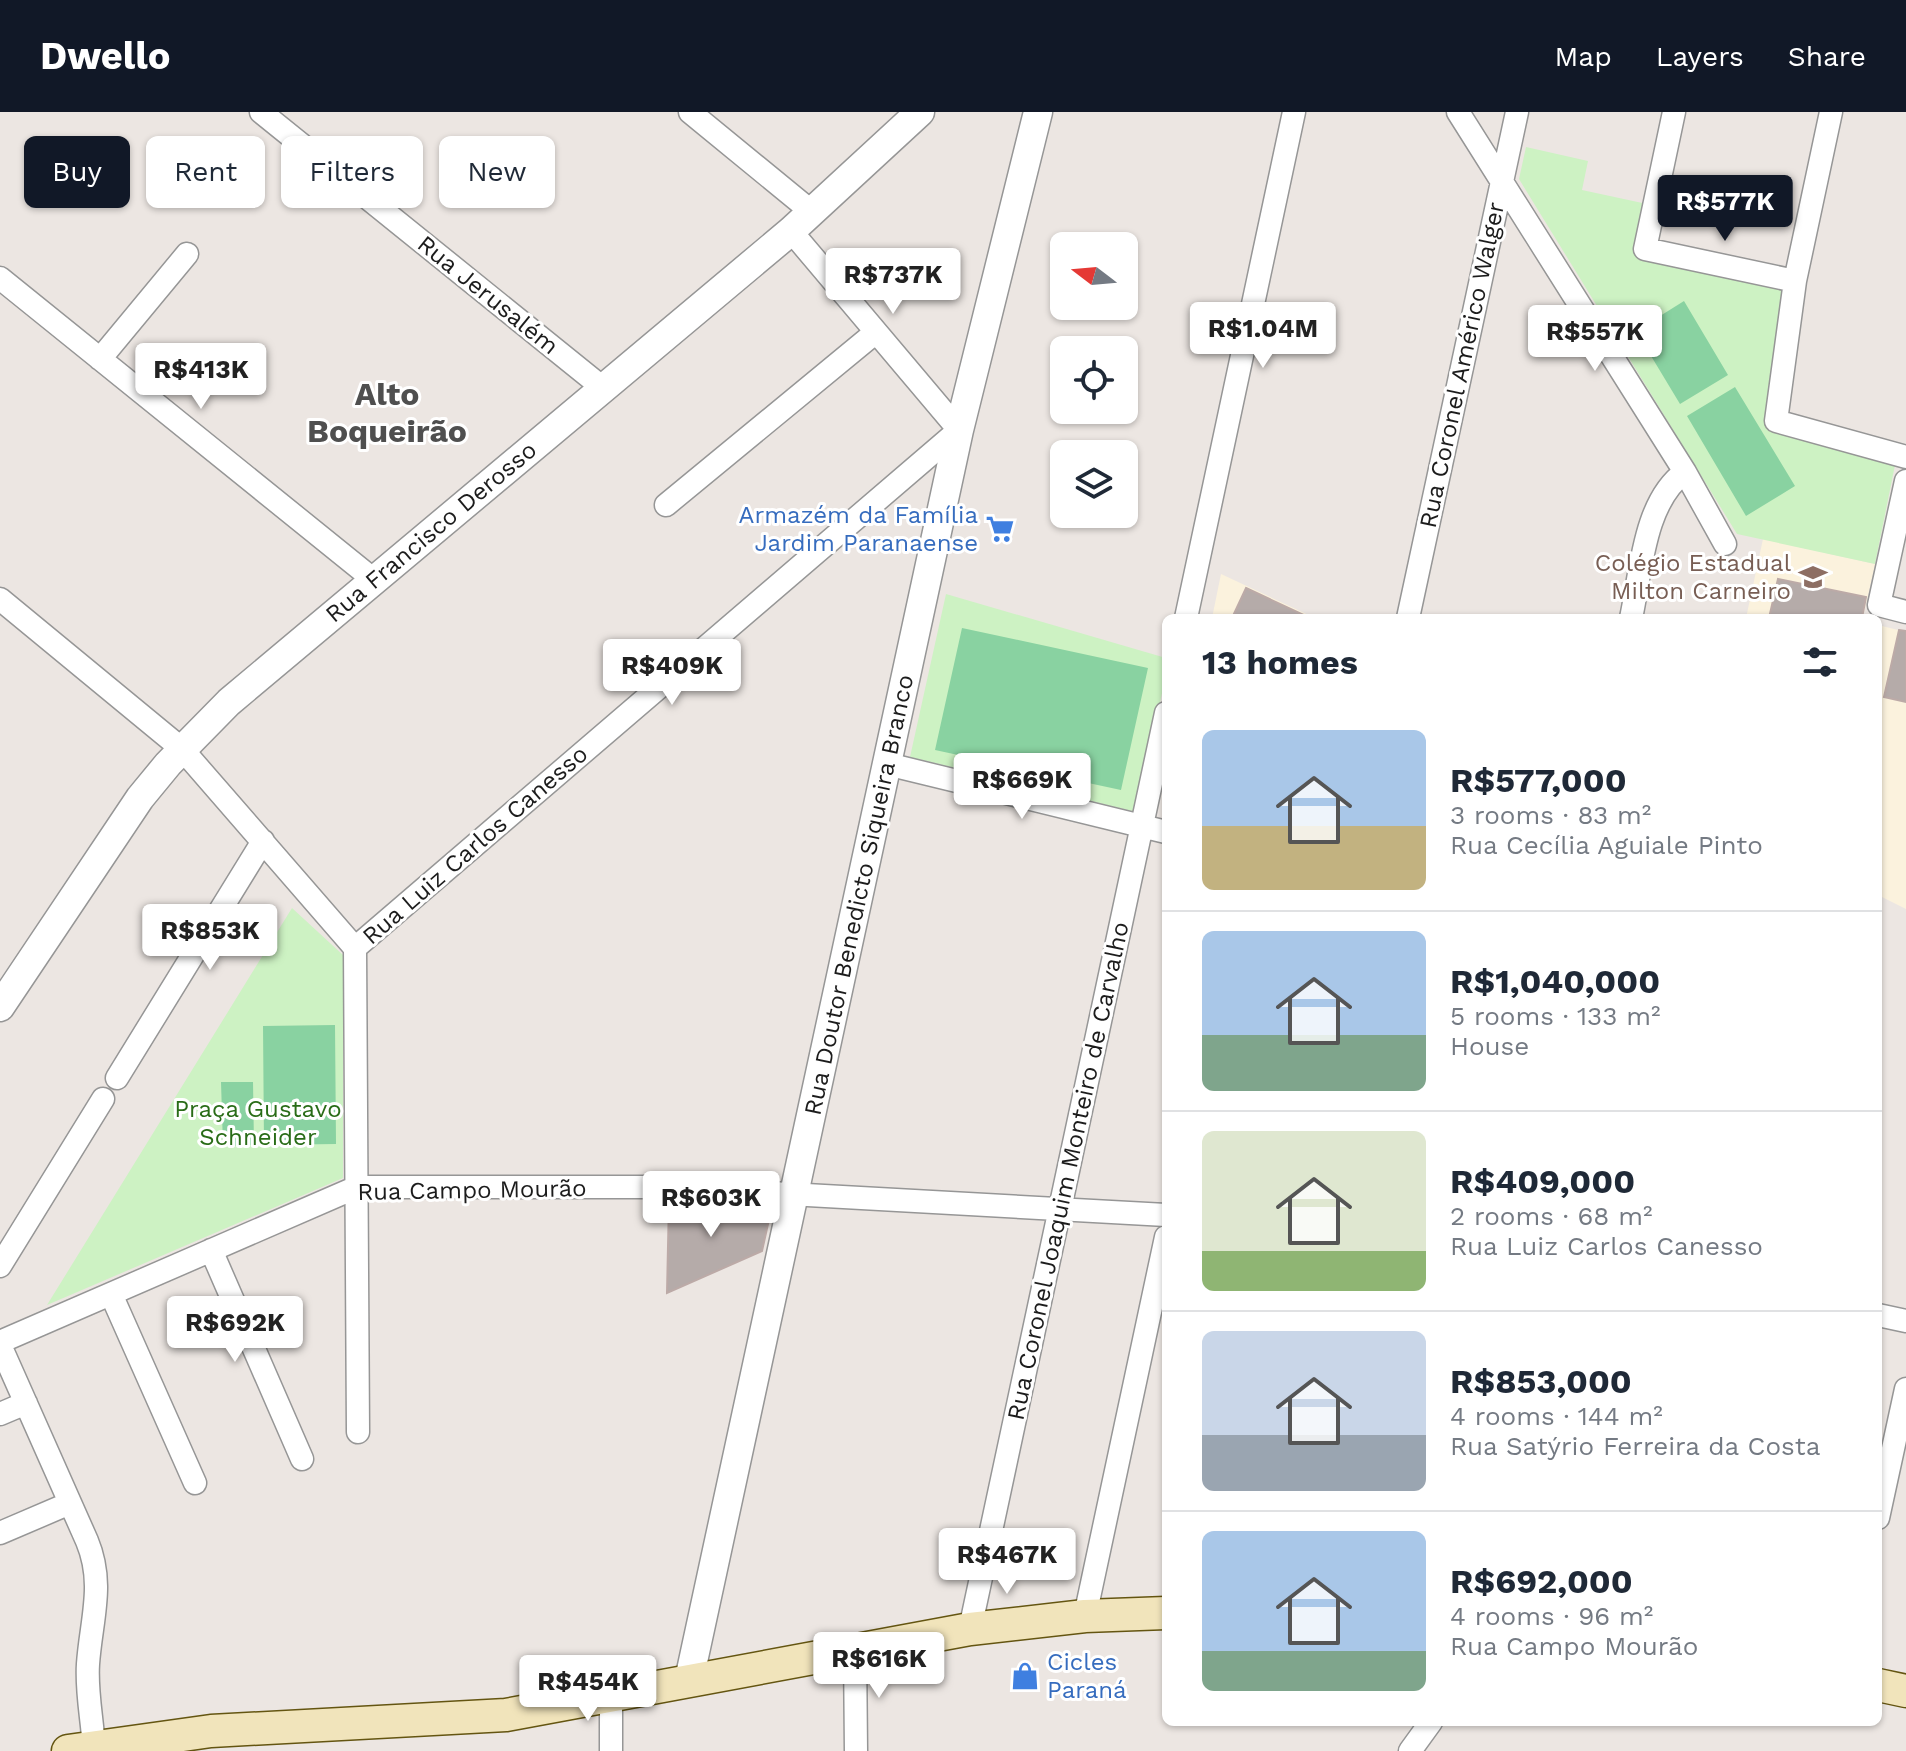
<!DOCTYPE html>
<html lang="en">
<head>
<meta charset="utf-8">
<style>
	:root { --surface:#fff; --page:#f2f2f3; --text:#1f2937; --muted:#747a83; --line:#e0e1e3; --accent:#111827 }
	body { margin:0; font-family:"Work Sans",sans-serif; background:var(--page); color:var(--text); height:100vh; display:flex; flex-direction:column; font-size:30px; white-space:nowrap }
	* { box-sizing:border-box; margin:0 }
	p { font-size:26px; color:var(--muted) }
	.icon { flex:none; width:44px; height:44px; fill:none; stroke:currentColor; stroke-width:2; stroke-linecap:round; stroke-linejoin:round }
	.map { position:relative; flex:1; overflow:hidden }
	.drawer { position:absolute; left:1162px; top:502px; width:720px; height:1112px; display:flex; flex-direction:column; background:var(--surface); border-radius:12px; box-shadow:0 2px 6px #0004 }
	.drawer>* { flex:none }
	.banner { position:absolute; left:24px; top:24px; width:760px; height:72px; display:flex; gap:16px }
	.needle { width:52px; rotate:286deg }
	.buttons { position:absolute; left:1050px; top:120px; display:grid; gap:16px }
	.buttons a { display:grid; place-items:center; width:88px; height:88px; border-radius:12px; background:var(--surface); box-shadow:0 2px 6px #0004; font-size:40px }
	.price { position:absolute; translate:-50% -68px; padding:0 18px; border-radius:8px; background:#fff; color:#222; font-size:26px; line-height:52px; filter:drop-shadow(0 2px 4px #0008) }
	.price::after { content:''; position:absolute; left:50%; top:48px; width:24px; height:18px; margin-left:-12px; background:inherit; clip-path:polygon(0 0,100% 0,50% 100%) }
	.price.active { background:var(--accent); color:#fff }
	ul { padding:0; list-style:none }
	li { display:flex; align-items:center; gap:24px; height:200px; padding:0 40px }
	li+li { border-top:2px solid var(--line) }
	li span { display:grid; place-items:center; flex:none; width:224px; height:160px; border-radius:12px; color:#555 }
	li>.icon { margin-inline-start:auto }
	span .icon { width:96px; height:96px; fill:#fffc; stroke-width:1 }
	li b { font-size:34px }
	h2 { display:flex; justify-content:space-between; align-items:center; height:96px; padding:0 40px; font-size:34px }
	.pill { padding:0 28px; border-radius:12px; background:var(--surface); box-shadow:0 2px 6px #0004; font-size:28px; line-height:72px }
	.pill.active { background:var(--accent); color:#fff }
	header { display:flex; align-items:center; gap:48px; box-sizing:border-box; height:112px; padding:0 40px; background:var(--accent); color:#fff }
	header strong { font-size:38px }
	nav { display:flex; gap:44px; margin-inline-start:auto; font-size:28px }
	.map>svg:first-child { display:block }
	.education { fill:#fbf2dd }
	.park { fill:#cdf2c3 }
	.pitch { fill:#89d2a1 }
	.building { fill:#b5aba9; stroke:#bcaaa7; stroke-width:2 }
	.lines { fill:none; stroke-linecap:round; stroke-linejoin:round }
	.minor-casing { stroke:#969696; stroke-width:25 }
	.tertiary-casing { stroke:#969696; stroke-width:31 }
	.secondary-casing { stroke:#645511; stroke-width:35 }
	.minor { stroke:#fff; stroke-width:22 }
	.tertiary { stroke:#fff; stroke-width:28 }
	.secondary { stroke:#f1e4bb; stroke-width:32 }
	.labels { text-anchor:middle; stroke-width:6; stroke-linejoin:round; paint-order:stroke }
	.street-label { font-size:24px; fill:#1c1c1c; stroke:#fff }
	.shop-label { font-size:24px; fill:#366cbe; stroke:#fff; text-anchor:end }
	.education-label { font-size:24px; fill:#785e54; stroke:#fff; text-anchor:end }
	.park-label { font-size:24px; fill:#296c17; stroke:#fff }
	.district-label { font-size:32px; font-weight:bold; fill:#4f4f4f; stroke:#fff }
</style>
</head>
<body>
<header>
<strong>Dwello</strong>
<nav><a>Map</a><a>Layers</a><a>Share</a></nav>
</header>
<div class="map">
<svg width="1906" height="1639" viewBox="0 0 1906 1639">
	<rect width="100%" height="100%" fill="#ece6e2"/>
	<!-- education -->
	<path class="education" d="M1763 427 1875 452 1863 506H1746Z
		M1221 462 1315 506H1212Z
		M1878 513 1906 520V797L1878 783Z"/>
	<!-- park -->
	<path class="park" d="M1526 35 1588 49 1582 78 1647 92 1636 145 1783 178 1765 315 1895 353 1875 452 1737 422 1519 67Z
		M946 482 1166 546V563L1136 700 910 645Z
		M292 796 343 843V1066L47 1193Z"/>
	<!-- pitch -->
	<path class="pitch" d="M1684 189 1728 263 1680 292 1636 219Z
		M1735 275 1795 374 1746 404 1687 304Z
		M962 516 1148 556 1121 678 935 638Z
		M335 913 336 1032 264 1033 263 914Z
		M221 970H253L254 1033 223 1034Z"/>
	<!-- building -->
	<path class="building" d="M1778 467 1866 485 1862 506H1769Z
		M1246 476 1310 506H1232Z
		M1899 518 1906 519V590L1884 585Z
		M669 1089 768 1095 770 1103 762 1139 667 1181Z"/>
	<g class="lines">
		<defs>
			<path id="minor" d="M261 0 603 276
				M690 0 812 100
				M1458 0 1685 360 1725 432
				M1674 0 1645 137 1795 169
				M1831 0 1795 169 1776 309 1906 345
				M0 166 374 468
				M100 247 187 142
				M1906 369 1879 493 1906 500
				M666 393 876 220
				M0 487 182 637 355 836 358 1320
				M1186 506 1294 0
				M1408 506 1517 0
				M1631 506C1641 460 1644 389 1685 360
				M887 652 1166 720
				M355 836 959 318 791 119
				M117 966 263 729
				M211 1138 302 1347
				M0 1154 103 987
				M111 1182 195 1371
				M1878 1203 1906 1209
				M0 1230 357 1075H663L1166 1103
				M0 1233 87 1429C105 1472 91 1508 88 1552 86 1581 93 1610 94 1639
				M0 1302 26 1291
				M1878 1406 1906 1277
				M0 1421 70 1391
				M1085 1504 1166 1125
				M970 1517 1166 601
				M855 1537 856 1639
				M611 1639V1583
				M1410 1639 1431 1610"/>
			<path id="tertiary" d="M0 895 140 686 168 652 229 590 791 119 920 0
				M689 1568 959 318 1038 0"/>
			<path id="secondary" d="M1878 1573 1906 1579
				M68 1639 211 1619 506 1603 970 1517 1085 1504 1166 1501"/>
		</defs>
		<!-- minor casing -->
		<use href="#minor" class="minor-casing"/>
		<!-- tertiary casing -->
		<use href="#tertiary" class="tertiary-casing"/>
		<!-- secondary casing -->
		<use href="#secondary" class="secondary-casing"/>
		<!-- minor -->
		<use href="#minor" class="minor"/>
		<!-- tertiary -->
		<use href="#tertiary" class="tertiary"/>
		<!-- secondary -->
		<use href="#secondary" class="secondary"/>
	</g>
	<!-- icons -->
	<defs>
		<symbol id="supermarket-bare" viewBox="-9 -9 18 18"><path d="M-6-5.5h2.5l.6 2H6L4.5 2H-2.5L-4.4-4H-6ZM-1.5 3.2a1.3 1.3 0 1 0 .1 0ZM3 3.2a1.3 1.3 0 1 0 .1 0Z" fill="#3f7fe0" stroke="#fff" stroke-width="2.5" paint-order="stroke"/></symbol>
		<symbol id="school-bare" viewBox="-9 -9 18 18"><path d="M0-5L7-2L0 1L-7-2ZM-4 1L0 2.5L4 1V4Q0 6-4 4Z" fill="#8d6e63" stroke="#fff" stroke-width="2.5" paint-order="stroke"/></symbol>
		<symbol id="shop-bare" viewBox="-9 -9 18 18"><path d="M-5-2.5h2.3a2.7 3.5 0 0 1 5.4 0H5L5.5 6h-11ZM-1.5-2.5h3a1.5 2.3 0 0 0-3 0Z" fill="#3f7fe0" stroke="#fff" stroke-width="2.5" paint-order="stroke"/></symbol>
	</defs>
	<g fill-rule="evenodd">
		<use href="#supermarket-bare" x="980" y="397" width="40" height="40"/>
		<use href="#school-bare" x="1793" y="445" width="40" height="40"/>
		<use href="#shop-bare" x="1005" y="1544" width="40" height="40"/>
	</g>
	<g class="labels">
		<!-- street labels -->
		<g class="street-label">
			<text transform="translate(488 183) rotate(39)" y="8">Rua Jerusalém</text>
			<text transform="translate(1462 253) rotate(-78)" y="8">Rua Coronel Américo Walger</text>
			<text transform="translate(431 420) rotate(-40)" y="8">Rua Francisco Derosso</text>
			<text transform="translate(475 733) rotate(-41)" y="8">Rua Luiz Carlos Canesso</text>
			<text transform="translate(859 783) rotate(-78)" y="8">Rua Doutor Benedicto Siqueira Branco</text>
			<text transform="translate(1068 1059) rotate(-78)" y="8">Rua Coronel Joaquim Monteiro de Carvalho</text>
			<text transform="translate(472 1078) rotate(-1)" y="8">Rua Campo Mourão</text>
		</g>
		<!-- shop labels -->
		<g class="shop-label">
			<text x="978" y="411">Armazém da Família<tspan x="978" dy="28">Jardim Paranaense</tspan></text>
			<text x="1047" y="1558" text-anchor="start">Cicles<tspan x="1047" dy="28">Paraná</tspan></text>
		</g>
		<!-- education labels -->
		<g class="education-label">
			<text x="1791" y="459">Colégio Estadual<tspan x="1791" dy="28">Milton Carneiro</tspan></text>
		</g>
		<!-- park labels -->
		<g class="park-label">
			<text x="258" y="1005">Praça Gustavo<tspan x="258" dy="28">Schneider</tspan></text>
		</g>
		<!-- district labels -->
		<g class="district-label">
			<text x="387" y="293">Alto<tspan x="387" dy="37">Boqueirão</tspan></text>
		</g>
	</g>
</svg>
<div class="buttons">
<a><svg class="needle" viewBox="-14 -14 28 28"><path d="M0-13l5 13h-10z" fill="#e53935"/><path d="M0 13l5-13h-10z" fill="#747a83"/></svg></a>
<a><svg class="icon" aria-label="locate" viewBox="0 0 24 24"><circle cx="12" cy="12" r="6"/><path d="M12 2v4M12 18v4M2 12h4M18 12h4"/></svg></a>
<a><svg class="icon" aria-label="layers" viewBox="0 0 24 24"><path d="M12 4l9 5-9 5-9-5zM3 14l9 5 9-5"/></svg></a>
</div>
<b class="price active" style="left:1725px;top:131px">R$577K</b>
<b class="price" style="left:893px;top:204px">R$737K</b>
<b class="price" style="left:1263px;top:258px">R$1.04M</b>
<b class="price" style="left:1595px;top:261px">R$557K</b>
<b class="price" style="left:201px;top:299px">R$413K</b>
<b class="price" style="left:672px;top:595px">R$409K</b>
<b class="price" style="left:1022px;top:709px">R$669K</b>
<b class="price" style="left:210px;top:860px">R$853K</b>
<b class="price" style="left:711px;top:1127px">R$603K</b>
<b class="price" style="left:235px;top:1252px">R$692K</b>
<b class="price" style="left:1007px;top:1484px">R$467K</b>
<b class="price" style="left:879px;top:1588px">R$616K</b>
<b class="price" style="left:588px;top:1611px">R$454K</b>
<div class="banner">
<a class="pill active">Buy</a>
<a class="pill">Rent</a>
<a class="pill">Filters</a>
<a class="pill">New</a>
</div>
<section class="drawer">
<h2>13 homes<svg class="icon" aria-label="filters" viewBox="0 0 24 24"><path d="M4 7h16M4 17h16"/><circle cx="9" cy="7" r="2"/><circle cx="15" cy="17" r="2"/></svg></h2>
<ul>
<li><span style="background:linear-gradient(#a9c7e8 60%,#c2b280 0)"><svg class="icon" aria-label="home" viewBox="0 0 24 24"><path d="M3 11l9-7 9 7M6 9v11h12V9"/></svg></span><div><b>R$577,000</b><p>3 rooms · 83 m²</p><p>Rua Cecília Aguiale Pinto</p></div></li>
<li><span style="background:linear-gradient(#a9c7e8 65%,#7fa58c 0)"><svg class="icon" aria-label="home" viewBox="0 0 24 24"><path d="M3 11l9-7 9 7M6 9v11h12V9"/></svg></span><div><b>R$1,040,000</b><p>5 rooms · 133 m²</p><p>House</p></div></li>
<li><span style="background:linear-gradient(#dfe7d0 75%,#8fb573 0)"><svg class="icon" aria-label="home" viewBox="0 0 24 24"><path d="M3 11l9-7 9 7M6 9v11h12V9"/></svg></span><div><b>R$409,000</b><p>2 rooms · 68 m²</p><p>Rua Luiz Carlos Canesso</p></div></li>
<li><span style="background:linear-gradient(#c9d6e8 65%,#9aa5b1 0)"><svg class="icon" aria-label="home" viewBox="0 0 24 24"><path d="M3 11l9-7 9 7M6 9v11h12V9"/></svg></span><div><b>R$853,000</b><p>4 rooms · 144 m²</p><p>Rua Satýrio Ferreira da Costa</p></div></li>
<li><span style="background:linear-gradient(#a9c7e8 75%,#7fa58c 0)"><svg class="icon" aria-label="home" viewBox="0 0 24 24"><path d="M3 11l9-7 9 7M6 9v11h12V9"/></svg></span><div><b>R$692,000</b><p>4 rooms · 96 m²</p><p>Rua Campo Mourão</p></div></li>
</ul>
</section>
</div>
</body>
</html>
